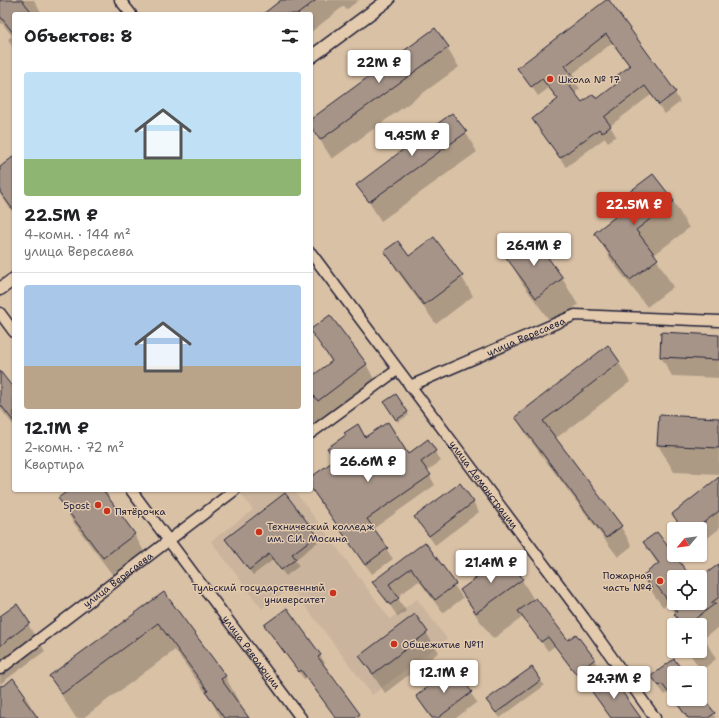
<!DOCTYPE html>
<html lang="ru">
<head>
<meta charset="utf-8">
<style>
	:root { --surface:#fff; --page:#f6f6f6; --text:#202124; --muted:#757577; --line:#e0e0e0; --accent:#c8321e }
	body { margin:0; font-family:"Shantell Sans",sans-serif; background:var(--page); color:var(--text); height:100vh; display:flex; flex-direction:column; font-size:15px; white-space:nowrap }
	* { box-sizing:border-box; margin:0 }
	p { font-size:13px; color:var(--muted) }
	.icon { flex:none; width:22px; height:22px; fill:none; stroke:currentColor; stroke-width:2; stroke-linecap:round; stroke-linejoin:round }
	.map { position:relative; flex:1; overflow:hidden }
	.drawer { position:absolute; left:12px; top:12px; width:301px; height:480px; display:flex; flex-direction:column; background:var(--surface); border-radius:4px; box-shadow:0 1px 3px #0004 }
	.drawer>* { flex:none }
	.needle { width:26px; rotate:241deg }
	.controls { position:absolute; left:667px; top:522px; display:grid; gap:8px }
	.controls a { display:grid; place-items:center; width:40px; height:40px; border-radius:4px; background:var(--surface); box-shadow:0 1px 3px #0004; font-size:20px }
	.price { position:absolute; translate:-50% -34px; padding:0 9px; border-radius:4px; background:#fff; color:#222; font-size:13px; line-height:26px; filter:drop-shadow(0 1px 2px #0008) }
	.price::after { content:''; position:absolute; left:50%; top:24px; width:12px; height:9px; margin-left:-6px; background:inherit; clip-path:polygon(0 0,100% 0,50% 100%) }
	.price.active { background:var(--accent); color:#fff }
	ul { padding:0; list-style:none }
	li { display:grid; align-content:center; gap:8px; height:212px; padding:0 12px }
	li+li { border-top:1px solid var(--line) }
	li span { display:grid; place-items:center; height:124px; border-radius:4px; color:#555 }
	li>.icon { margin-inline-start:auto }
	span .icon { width:72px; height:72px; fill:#fffc; stroke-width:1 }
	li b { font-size:17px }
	h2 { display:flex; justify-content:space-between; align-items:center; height:48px; padding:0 12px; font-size:17px }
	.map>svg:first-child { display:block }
	.built { fill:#cab49d }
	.shadow { fill:#0003; fill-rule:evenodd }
	.building { fill:#a69488; stroke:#22223b; fill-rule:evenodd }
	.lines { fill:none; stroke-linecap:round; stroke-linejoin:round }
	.minor-casing { stroke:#22223b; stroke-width:13 }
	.tertiary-casing { stroke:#22223b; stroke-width:15 }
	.minor { stroke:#e5cbad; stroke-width:10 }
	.tertiary { stroke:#e5cbad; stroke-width:12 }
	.poi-dot { fill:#c8321e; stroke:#e5cbad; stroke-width:1.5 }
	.labels { text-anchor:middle; stroke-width:3; stroke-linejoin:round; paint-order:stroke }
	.poi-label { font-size:10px; fill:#22223b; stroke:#e5cbad; text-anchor:start }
	.street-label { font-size:10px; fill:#22223b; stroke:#e5cbad }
</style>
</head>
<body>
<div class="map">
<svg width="719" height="718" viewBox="0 0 719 718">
	<rect width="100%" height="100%" fill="#d9c1a6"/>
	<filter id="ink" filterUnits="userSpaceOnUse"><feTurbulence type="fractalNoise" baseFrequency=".025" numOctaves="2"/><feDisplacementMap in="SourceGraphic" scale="8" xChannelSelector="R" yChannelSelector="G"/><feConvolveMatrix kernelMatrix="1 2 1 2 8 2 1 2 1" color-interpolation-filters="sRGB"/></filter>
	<g filter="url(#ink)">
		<!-- built -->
		<path class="built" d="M238 490H294L390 619 417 599 447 639 372 695 291 587 262 609 211 541 253 510Z"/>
		<!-- shadow -->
		<path class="shadow" d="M0 0H34L42 14H14V50L8 39 12 36 2 23 0 25Z
			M282 0H359L346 10 344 6 311 32V14H264Z
			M608 0 674 91 658 104 651 95 610 126 616 136 608 142 605 138 566 167 533 119 558 100 549 88 538 96 519 68ZM612 43 630 67 620 83 597 100 582 103 574 93 580 89 571 75Z
			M435 29 459 67 332 159 311 126V120Z
			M675 93 680 102 665 114 659 106Z
			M466 133 477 152 381 221 358 185Z
			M14 158V214L0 194V168Z
			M673 201 689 228 654 255 673 287 647 307 611 260 596 233 615 218 609 209Z
			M386 251 462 277 473 296 436 324 397 271Z
			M507 256 562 278 578 305 552 324 522 283Z
			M311 330 366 364 374 379 311 426V378L332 362Z
			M719 336V378L672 376 661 357Z
			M619 363 630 382 555 439 621 527 632 546 618 557 527 436 516 417Z
			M0 372 14 391V426L0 408Z
			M396 396 409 415 398 422 386 403Z
			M719 419V474L674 472 658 445Z
			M357 426 365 438 407 455 427 441 441 461 427 471 435 485 373 529 393 559 372 574 311 488V478L336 460 328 448Z
			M719 478V529L700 544V529H682L673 514Z
			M62 490H101L134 534 148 558 117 581 73 522 60 498 65 494Z
			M473 502 479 512 435 545 416 518Z
			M316 535 319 541 295 560 299 566 286 576 273 560 253 575 230 546Z
			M644 542 690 577H674V603H700V579L719 565V627L704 638 716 659 701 671 688 651H700V625H681L676 614 668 603 663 607 654 595 643 577 658 565Z
			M425 544 463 598 443 613 419 581 397 597 406 611 398 617 374 582Z
			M522 580 534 600 568 642 576 636 594 660 600 669 583 683 555 646 548 651 523 617 493 639 477 617 461 590Z
			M164 593 225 676 240 704 238 705 248 718H221L208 696 175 650 83 718H76L50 677Z
			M16 606 45 651 0 684V618Z
			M414 615 439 652 385 693 360 656Z
			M265 625 320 655 325 663 322 665 361 718H337L307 677 304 679Z
			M674 660 683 673H674V699H700V695L716 718H685L686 717 668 693 665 695 658 686 653 676Z
			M453 669 477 702 456 718H431L417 697Z
			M13 680 25 696 38 718H0V688Z
			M540 680 544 686 500 718 491 706Z"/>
		<!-- building -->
		<path class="building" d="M0 0H22L33 14H14V34L0 16Z
			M281 0H316L298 14H263Z
			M606 0H609L676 92 659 105 645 86 604 117 611 126 602 133 599 129 560 158 532 119 558 99 542 79 531 87 517 68ZM606 34 630 66 615 77 619 82 597 99 593 94 582 102 568 84 575 79 565 66Z
			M435 28 449 47 320 140 311 127V119Z
			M452 113 467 132 369 202 356 185Z
			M14 156V211L0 192V167Z
			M653 174 674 201 636 230 658 259 630 280 594 233 615 217 608 208Z
			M532 236 563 278 536 298 505 256Z
			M434 237 463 276 424 305 384 251 398 241 409 256Z
			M330 315 367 364 318 401 311 392V377L332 361 311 332V329Z
			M661 332 719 335V360L660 357Z
			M608 345 620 362 543 421 622 526 606 538 515 417Z
			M0 371 14 389V422L0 404Z
			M396 394 408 412 396 420 384 402Z
			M659 415 719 418V448L657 445Z
			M388 422 408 454 428 439 436 451 421 462 431 475 367 519 388 548 365 565 311 488V477L335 460 327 448 346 435 344 433 358 424 365 437Z
			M719 477V511L695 529H683L672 514Z
			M460 483 474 502 429 536 414 517Z
			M69 490H103L135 534 103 558 58 498Z
			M285 493 317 535 292 554 296 559 281 570 269 554 249 570 225 539Z
			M657 532 691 577H674V603H700V578L719 564V597L711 603H716L687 625H682L674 614 677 612 656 585 652 589 642 576 659 563 643 542Z
			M425 542 456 584 435 600 411 568 389 584 399 598 390 605 372 582Z
			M506 556 523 579 476 613 460 590Z
			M164 592 226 676 221 679 249 718H224L206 692 208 691 158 623 62 694 49 676Z
			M536 598 568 640 576 634 595 659 576 674 548 637 541 642 518 611Z
			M17 604 30 623 0 646V616Z
			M287 608 321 655 318 657 360 714 355 718H336L301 670 299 672 264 625Z
			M415 614 428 632 373 674 359 656Z
			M674 659 685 673H674V699H704L715 713 708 718H688L662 684 659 686 651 676Z
			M532 667 541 680 496 713 486 700Z
			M453 668 472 692 438 718H432L416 696Z
			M610 675 641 718H611L590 689Z
			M13 678 26 696 23 698 38 718H0V686L5 685Z"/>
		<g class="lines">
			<defs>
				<g id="minor">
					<path d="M120 0 131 14"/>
					<path id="s1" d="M311 253 584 618 655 718"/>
					<path d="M0 313 14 332"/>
					<path id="s2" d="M410 386 575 315 719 321"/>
					<path d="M311 433 397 370"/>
					<path id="s3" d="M131 490 301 718"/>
					<path id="s4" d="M0 669 235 490"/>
				</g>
				<path id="tertiary" d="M311 57 388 0
					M0 289 14 279"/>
			</defs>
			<!-- minor casing -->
			<use href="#minor" class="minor-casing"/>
			<!-- tertiary casing -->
			<use href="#tertiary" class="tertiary-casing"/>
			<!-- minor -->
			<use href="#minor" class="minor"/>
			<!-- tertiary -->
			<use href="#tertiary" class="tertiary"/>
		</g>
	</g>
	<!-- markers -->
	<g class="poi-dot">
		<circle cx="550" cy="79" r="4"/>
		<circle cx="98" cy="505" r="4"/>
		<circle cx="107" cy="511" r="4"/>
		<circle cx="259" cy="532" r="4"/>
		<circle cx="660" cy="581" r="4"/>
		<circle cx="333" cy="593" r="4"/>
		<circle cx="394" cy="644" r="4"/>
	</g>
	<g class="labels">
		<!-- poi labels -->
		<g class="poi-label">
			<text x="558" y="83">Школа № 17</text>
			<text x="90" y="509" text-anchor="end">5post</text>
			<text x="115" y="515">Пятёрочка</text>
			<text x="267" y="530">Технический колледж<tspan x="267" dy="12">им. С.И. Мосина</tspan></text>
			<text x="652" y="579" text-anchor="end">Пожарная<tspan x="652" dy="12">часть №4</tspan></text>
			<text x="325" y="591" text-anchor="end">Тульский государственный<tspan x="325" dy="12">университет</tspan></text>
			<text x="402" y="648">Общежитие №11</text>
		</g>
		<!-- street labels -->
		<g class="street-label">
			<text dy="4" stroke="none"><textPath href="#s2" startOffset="126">улица Вересаева</textPath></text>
			<text dy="4" stroke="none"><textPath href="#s1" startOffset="289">улица Демонстрации</textPath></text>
			<text dy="4" stroke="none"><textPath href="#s4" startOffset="148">улица Вересаева</textPath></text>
			<text dy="4" stroke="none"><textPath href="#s3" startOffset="202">улица Революции</textPath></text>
		</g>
	</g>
</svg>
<div class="controls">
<a><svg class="needle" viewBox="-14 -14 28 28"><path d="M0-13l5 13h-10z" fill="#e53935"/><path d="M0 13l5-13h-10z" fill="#757577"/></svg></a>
<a><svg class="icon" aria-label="locate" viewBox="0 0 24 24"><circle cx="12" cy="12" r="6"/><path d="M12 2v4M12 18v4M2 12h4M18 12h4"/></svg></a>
<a>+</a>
<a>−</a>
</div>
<b class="price" style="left:379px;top:84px">22M ₽</b>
<b class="price" style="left:412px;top:157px">9.45M ₽</b>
<b class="price active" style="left:634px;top:226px">22.5M ₽</b>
<b class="price" style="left:534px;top:267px">26.9M ₽</b>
<b class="price" style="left:368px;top:483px">26.6M ₽</b>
<b class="price" style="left:491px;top:584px">21.4M ₽</b>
<b class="price" style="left:444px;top:694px">12.1M ₽</b>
<b class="price" style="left:614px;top:700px">24.7M ₽</b>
<section class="drawer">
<h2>Объектов: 8<svg class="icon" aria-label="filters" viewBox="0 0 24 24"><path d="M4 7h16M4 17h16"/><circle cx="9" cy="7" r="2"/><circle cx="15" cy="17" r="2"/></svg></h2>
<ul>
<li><span style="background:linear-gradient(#bfe0f5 70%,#8fb573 0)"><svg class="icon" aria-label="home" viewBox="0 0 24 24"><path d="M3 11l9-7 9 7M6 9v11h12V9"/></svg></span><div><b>22.5M ₽</b><p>4-комн. · 144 m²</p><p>улица Вересаева</p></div></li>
<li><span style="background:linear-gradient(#a9c7e8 65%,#b9a48a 0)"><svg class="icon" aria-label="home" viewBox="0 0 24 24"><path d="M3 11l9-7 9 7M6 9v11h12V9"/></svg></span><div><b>12.1M ₽</b><p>2-комн. · 72 m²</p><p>Квартира</p></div></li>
</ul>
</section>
</div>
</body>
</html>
